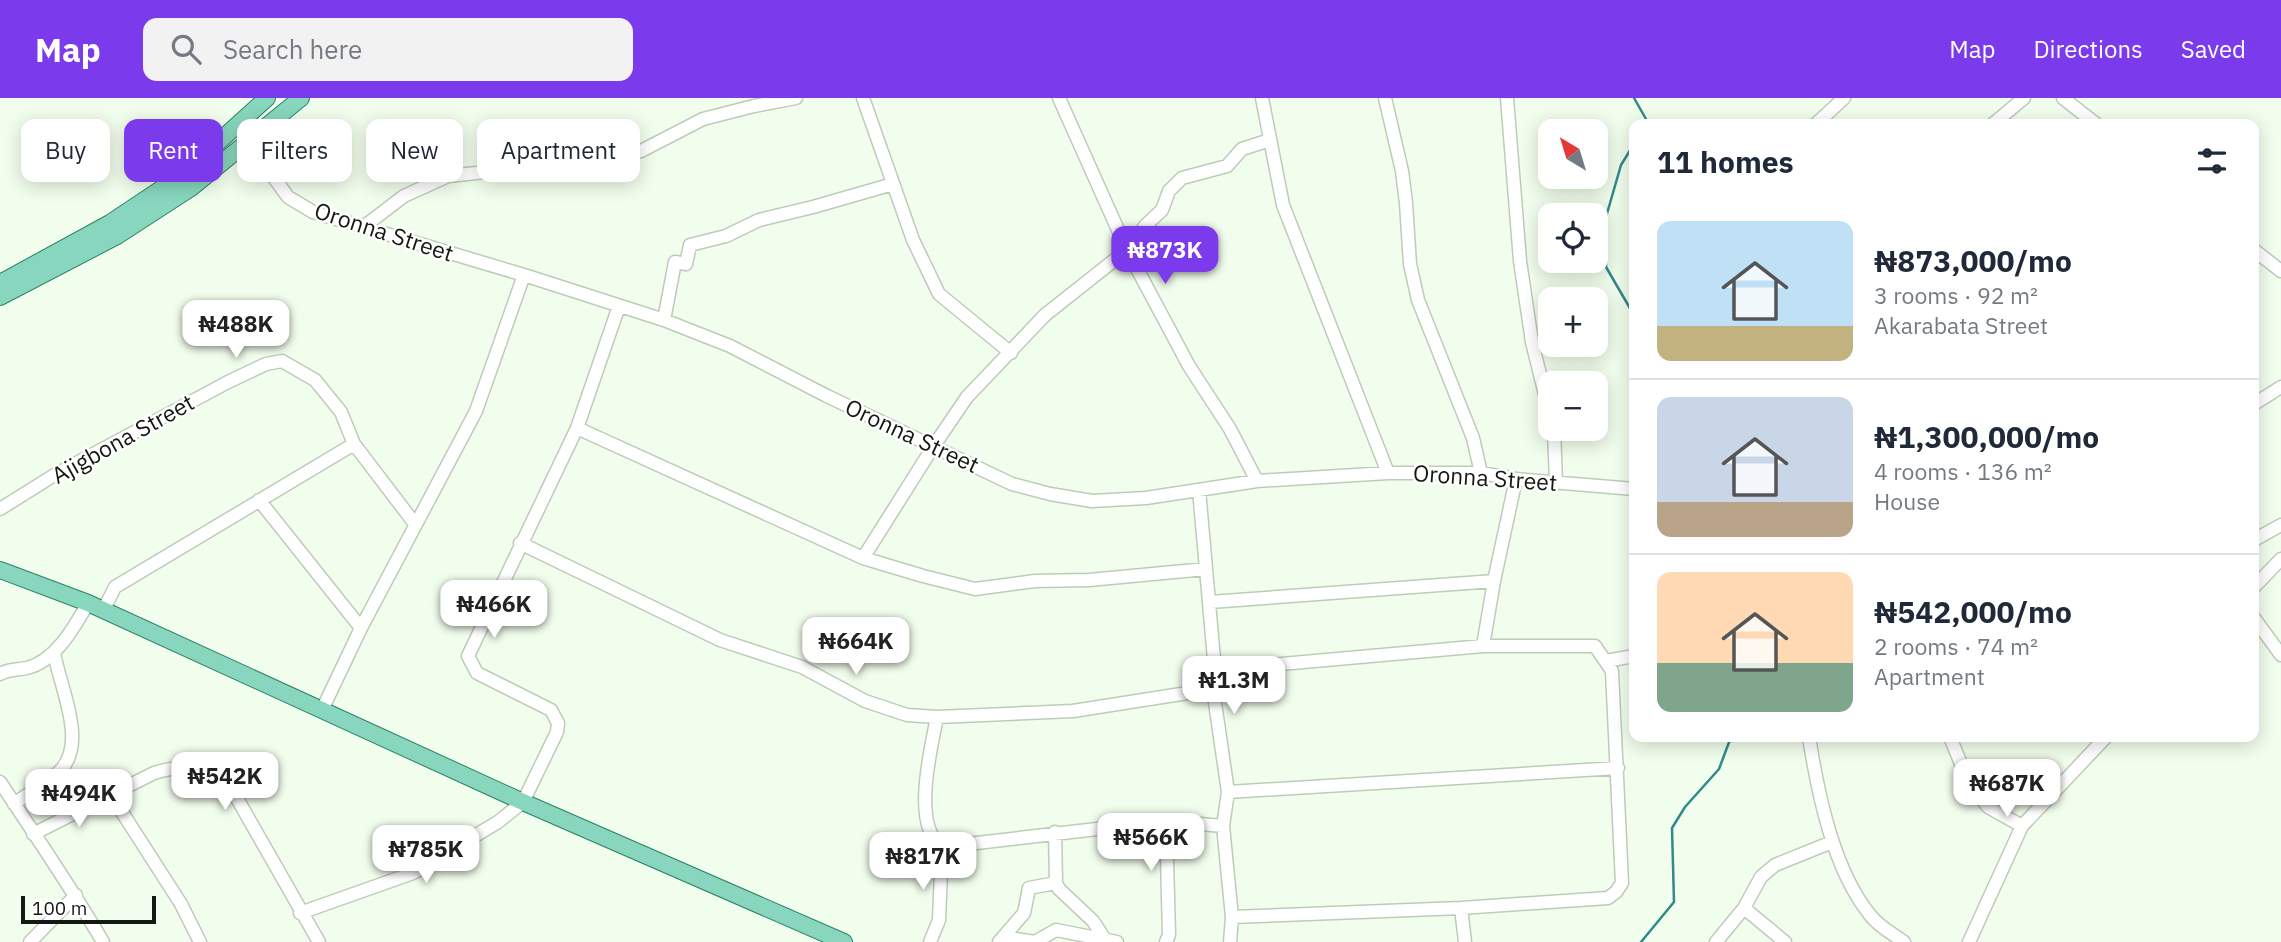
<!DOCTYPE html>
<html lang="en">
<head>
<meta charset="utf-8">
<style>
	:root { --surface:#fff; --page:#f2f2f3; --text:#1f2937; --muted:#747a83; --line:#e0e1e3; --accent:#7c3aed }
	body { margin:0; font-family:"IBM Plex Sans",sans-serif; background:var(--page); color:var(--text); height:100vh; display:flex; flex-direction:column; font-size:26px; white-space:nowrap }
	* { box-sizing:border-box; margin:0 }
	p { font-size:23px; color:var(--muted) }
	.icon { flex:none; width:38px; height:38px; fill:none; stroke:currentColor; stroke-width:2; stroke-linecap:round; stroke-linejoin:round }
	.map { position:relative; flex:1; overflow:hidden }
	.sheet { position:absolute; left:1629px; top:21px; width:630px; height:623px; display:flex; flex-direction:column; background:var(--surface); border-radius:14px; box-shadow:0 4px 18px #0003 }
	.sheet>* { flex:none }
	.hud { position:absolute; left:21px; top:21px; width:665px; height:63px; display:flex; gap:14px }
	.needle { width:46px; rotate:322deg }
	.controls { position:absolute; left:1538px; top:21px; display:grid; gap:14px }
	.controls a { display:grid; place-items:center; width:70px; height:70px; border-radius:14px; background:var(--surface); box-shadow:0 4px 18px #0003; font-size:35px }
	.scale { position:absolute; left:21px; bottom:18px; width:135px; box-sizing:border-box; padding-left:7px; border:4px solid #141812; border-top:0; font-size:19px; line-height:24px; white-space:nowrap; color:#141812; -webkit-text-stroke:5px #fff; paint-order:stroke }
	.price { position:absolute; translate:-50% -60px; padding:0 16px; border-radius:14px; background:#fff; color:#222; font-size:23px; line-height:46px; filter:drop-shadow(0 2px 4px #0008) }
	.price::after { content:''; position:absolute; left:50%; top:42px; width:21px; height:16px; margin-left:-10px; background:inherit; clip-path:polygon(0 0,100% 0,50% 100%) }
	.price.current { background:var(--accent); color:#fff }
	ul { padding:0; list-style:none }
	li { display:flex; align-items:center; gap:21px; height:175px; padding:0 28px }
	li+li { border-top:2px solid var(--line) }
	li span { display:grid; place-items:center; flex:none; width:196px; height:140px; border-radius:14px; color:#555 }
	li>.icon { margin-inline-start:auto }
	span .icon { width:84px; height:84px; fill:#fffc; stroke-width:1 }
	li b { font-size:30px }
	h2 { display:flex; justify-content:space-between; align-items:center; height:84px; padding:0 28px; font-size:30px }
	.pill { padding:0 24px; border-radius:14px; background:var(--surface); box-shadow:0 4px 18px #0003; font-size:24px; line-height:63px }
	.pill.current { background:var(--accent); color:#fff }
	header { display:flex; align-items:center; gap:42px; box-sizing:border-box; height:98px; padding:0 35px; background:var(--accent); color:#fff }
	header strong { font-size:33px }
	nav { display:flex; gap:38px; margin-inline-start:auto; font-size:24px }
	.search { width:490px; height:63px; background:var(--page); display:flex; align-items:center; gap:18px; box-sizing:border-box; padding:0 24px; border-radius:14px; color:var(--muted); font-size:26px }
	.map>svg:first-child { display:block }
	.lines { fill:none; stroke-linecap:round; stroke-linejoin:round }
	.stream { stroke:#33898c; stroke-width:2.5 }
	.minor-casing { stroke:#bfcbba; stroke-width:15 }
	.major-casing { stroke:#2c8266; stroke-width:18 }
	.minor { stroke:#fff; stroke-width:12 }
	.major { stroke:#88d6be; stroke-width:16 }
	.labels { text-anchor:middle; stroke-width:5; stroke-linejoin:round; paint-order:stroke }
	.street-label { font-size:23px; fill:#141812; stroke:#fff }
</style>
</head>
<body>
<header>
<strong>Map</strong>
<div class="search"><svg class="icon" aria-label="search" viewBox="0 0 24 24"><circle cx="10" cy="10" r="6"/><path d="M15 15l6 6"/></svg>Search here</div>
<nav><a>Map</a><a>Directions</a><a>Saved</a></nav>
</header>
<div class="map">
<svg width="2281" height="844" viewBox="0 0 2281 844">
	<rect width="100%" height="100%" fill="#f2feed"/>
	<g class="lines">
		<!-- stream -->
		<path class="stream" d="M1634 0 1646 21 1644 26
			M1634 46 1621 67 1606 119V169L1631 212 1634 229
			M1641 844 1674 804 1672 730 1685 709 1719 671 1731 639"/>
		<defs>
			<path id="minor" d="M863 0 913 142 939 196 1011 255
				M1059 0 1127 152 1189 268 1230 331 1257 383
				M1262 0 1283 107 1388 375
				M1385 0 1402 73 1406 105 1410 166 1418 202 1473 340 1481 375
				M1507 0 1520 163 1532 244 1550 317
				M2063 0 2096 26
				M1816 26 1844 0
				M1993 26 2024 0
				M248 44 288 99 313 114 524 177 664 222 730 248 827 298 1012 386 1050 396 1092 403 1146 400 1257 383 1388 375H1481L1516 381 1634 391
				M362 130 404 98 448 78 543 68 641 53 703 21 754 8 796 0
				M2254 152 2281 173
				M664 222 675 164 686 166 690 147 726 138 759 122 813 109 893 86
				M2254 306 2281 289
				M577 330 863 460 923 478 975 491 1035 483 1089 482 1206 471
				M1554 331 1556 385
				M1199 392 1215 572 1213 591 1228 694 1223 728 1232 819 1230 844
				M259 402 361 530
				M0 411 56 376 228 284 266 266 282 263 315 282 341 314 354 346 415 426
				M2254 442 2281 427
				M520 445 720 542 802 569 865 603 907 617 937 619 1073 613 1213 591
				M863 460 933 349 967 299 1045 217 1127 152 1146 127 1162 112 1169 93 1182 80 1227 68 1242 51 1270 42
				M2254 489 2281 461
				M1210 504 1494 483
				M103 513 115 489 354 346
				M2254 520 2281 557
				M1483 548 1494 483 1516 381
				M1606 563 1634 558
				M1215 572 1483 548H1595L1612 573 1622 785 1616 794 1608 800 1461 810 1232 819
				M0 576C9 571 17 572 27 570 56 563 74 529 88 505
				M322 612 361 530 476 313 524 177
				M937 619C931 651 911 728 942 749L1166 723 1223 728
				M1809 639C1818 696 1833 771 1870 817 1878 828 1893 836 1904 844
				M1950 639 1968 683 1988 709 2022 728
				M0 684C35 737 71 789 103 844
				M1228 694 1618 670
				M111 697 181 806 200 844
				M14 706C29 695 46 686 59 674 89 645 59 588 54 554
				M1166 723 1169 837 1166 844
				M33 736 154 675C183 666 207 667 230 688L319 844
				M1056 785 1059 791 1093 823 1104 840
				M1461 810 1465 844
				M1744 810 1785 844
				M300 815 413 775 498 724 523 704 557 634 558 625 551 612 477 575 468 558 577 330 619 208
				M1003 839 1035 844 1056 832 1117 844
				M30 844 76 797
				M930 844 939 822 942 749
				M999 844 1024 815 1029 790 1056 785 1055 734
				M1716 844 1744 810 1761 779 1775 767 1832 744
				M1969 844 2022 728 2106 639"/>
			<path id="major" d="M0 185 110 125 182 77 267 0
				M0 199 117 138 191 90 301 0
				M0 472 88 505 523 704 844 844"/>
		</defs>
		<!-- minor casing -->
		<use href="#minor" class="minor-casing"/>
		<!-- major casing -->
		<use href="#major" class="major-casing"/>
		<!-- minor -->
		<use href="#minor" class="minor"/>
		<!-- major -->
		<use href="#major" class="major"/>
	</g>
	<g class="labels">
		<!-- street labels -->
		<g class="street-label">
			<text transform="translate(384 134) rotate(18)" y="8">Oronna Street</text>
			<text transform="translate(912 338) rotate(25)" y="8">Oronna Street</text>
			<text transform="translate(123 341) rotate(-29)" y="8">Ajigbona Street</text>
			<text transform="translate(1485 380) rotate(4)" y="8">Oronna Street</text>
		</g>
	</g>
</svg>
<div class="controls">
<a><svg class="needle" viewBox="-14 -14 28 28"><path d="M0-13l5 13h-10z" fill="#e53935"/><path d="M0 13l5-13h-10z" fill="#747a83"/></svg></a>
<a><svg class="icon" aria-label="locate" viewBox="0 0 24 24"><circle cx="12" cy="12" r="6"/><path d="M12 2v4M12 18v4M2 12h4M18 12h4"/></svg></a>
<a>+</a>
<a>−</a>
</div>
<div class="scale">100 m</div>
<b class="price current" style="left:1165px;top:188px">₦873K</b>
<b class="price" style="left:236px;top:262px">₦488K</b>
<b class="price" style="left:494px;top:542px">₦466K</b>
<b class="price" style="left:856px;top:579px">₦664K</b>
<b class="price" style="left:1234px;top:618px">₦1.3M</b>
<b class="price" style="left:225px;top:714px">₦542K</b>
<b class="price" style="left:2007px;top:721px">₦687K</b>
<b class="price" style="left:79px;top:731px">₦494K</b>
<b class="price" style="left:1151px;top:775px">₦566K</b>
<b class="price" style="left:426px;top:787px">₦785K</b>
<b class="price" style="left:923px;top:794px">₦817K</b>
<div class="hud">
<a class="pill">Buy</a>
<a class="pill current">Rent</a>
<a class="pill">Filters</a>
<a class="pill">New</a>
<a class="pill">Apartment</a>
</div>
<section class="sheet">
<h2>11 homes<svg class="icon" aria-label="filters" viewBox="0 0 24 24"><path d="M4 7h16M4 17h16"/><circle cx="9" cy="7" r="2"/><circle cx="15" cy="17" r="2"/></svg></h2>
<ul>
<li><span style="background:linear-gradient(#bfe0f5 75%,#c2b280 0)"><svg class="icon" aria-label="home" viewBox="0 0 24 24"><path d="M3 11l9-7 9 7M6 9v11h12V9"/></svg></span><div><b>₦873,000/mo</b><p>3 rooms · 92 m²</p><p>Akarabata Street</p></div></li>
<li><span style="background:linear-gradient(#c9d6e8 75%,#b9a48a 0)"><svg class="icon" aria-label="home" viewBox="0 0 24 24"><path d="M3 11l9-7 9 7M6 9v11h12V9"/></svg></span><div><b>₦1,300,000/mo</b><p>4 rooms · 136 m²</p><p>House</p></div></li>
<li><span style="background:linear-gradient(#ffd9b3 65%,#7fa58c 0)"><svg class="icon" aria-label="home" viewBox="0 0 24 24"><path d="M3 11l9-7 9 7M6 9v11h12V9"/></svg></span><div><b>₦542,000/mo</b><p>2 rooms · 74 m²</p><p>Apartment</p></div></li>
</ul>
</section>
</div>
</body>
</html>
